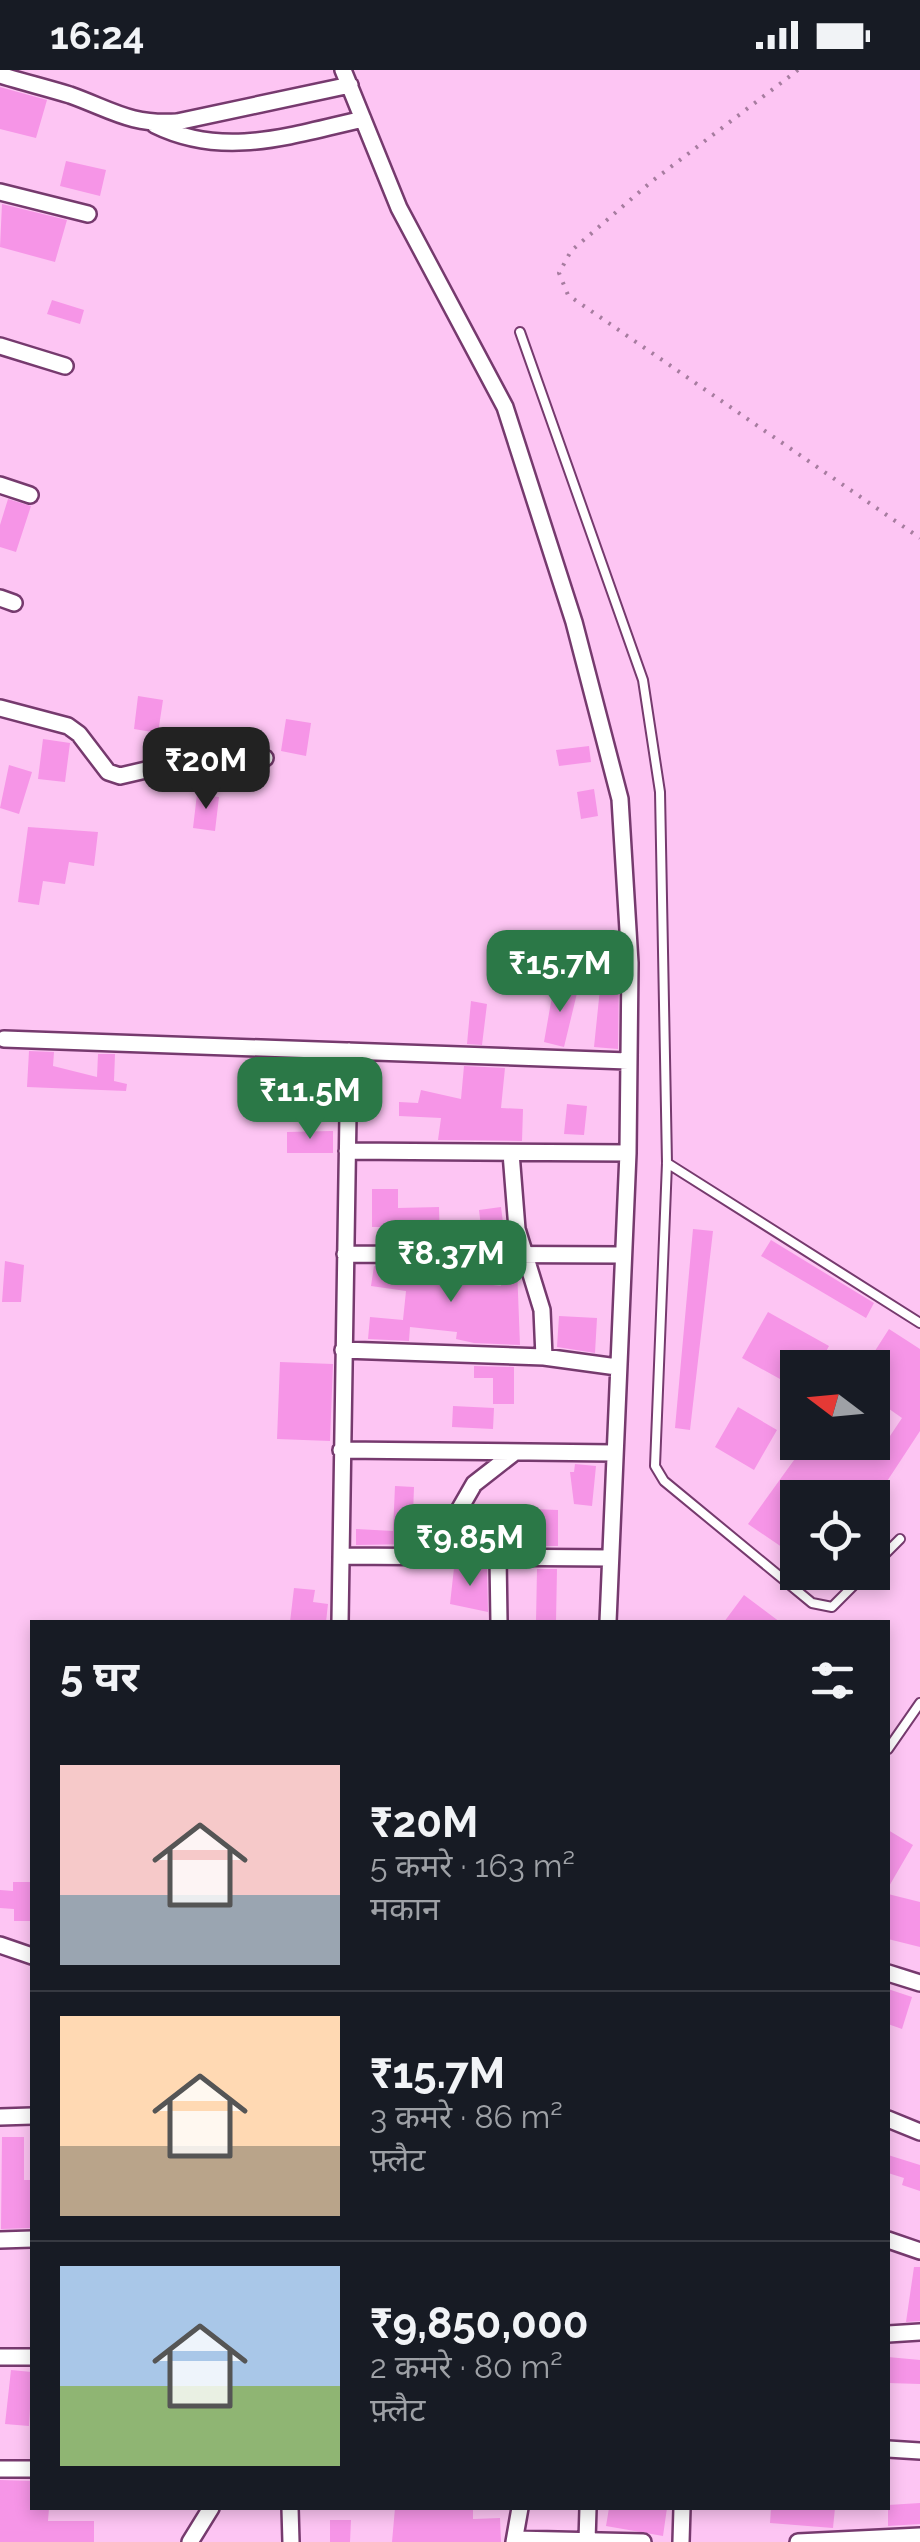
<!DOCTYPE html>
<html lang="hi">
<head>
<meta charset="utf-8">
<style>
	:root { --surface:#171b24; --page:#20242c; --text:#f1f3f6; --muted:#9ea1a6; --line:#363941; --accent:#2b7847 }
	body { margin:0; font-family:Raleway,"Noto Sans Devanagari",sans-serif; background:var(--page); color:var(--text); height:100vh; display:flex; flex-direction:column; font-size:38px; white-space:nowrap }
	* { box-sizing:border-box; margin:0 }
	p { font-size:32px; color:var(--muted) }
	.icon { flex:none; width:55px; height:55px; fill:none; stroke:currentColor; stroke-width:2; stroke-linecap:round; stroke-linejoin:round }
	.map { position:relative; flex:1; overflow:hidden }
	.drawer { position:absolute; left:30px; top:1550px; width:860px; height:890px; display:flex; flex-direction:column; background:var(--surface); border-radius:0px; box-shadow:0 5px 15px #0003 }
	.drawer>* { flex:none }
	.needle { width:65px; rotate:286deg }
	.buttons { position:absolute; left:780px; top:1280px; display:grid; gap:20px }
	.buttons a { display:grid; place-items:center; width:110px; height:110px; border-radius:0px; background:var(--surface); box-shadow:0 5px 15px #0003; font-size:50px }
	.price { position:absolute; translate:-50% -85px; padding:0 22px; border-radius:20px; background:var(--accent); color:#fff; font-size:32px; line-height:65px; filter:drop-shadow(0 2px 5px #0008) }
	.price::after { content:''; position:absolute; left:50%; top:60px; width:30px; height:22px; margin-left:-15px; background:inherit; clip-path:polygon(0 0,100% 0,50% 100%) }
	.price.selected { background:#222; color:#fff }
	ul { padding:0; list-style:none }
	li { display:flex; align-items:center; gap:30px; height:250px; padding:0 30px }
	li+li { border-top:2px solid var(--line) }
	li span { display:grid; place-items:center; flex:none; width:280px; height:200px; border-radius:0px; color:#555 }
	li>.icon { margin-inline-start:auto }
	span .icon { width:120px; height:120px; fill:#fffc; stroke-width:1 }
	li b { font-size:42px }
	h2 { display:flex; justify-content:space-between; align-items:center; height:120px; padding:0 30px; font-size:42px }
	.status { display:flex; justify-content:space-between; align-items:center; height:70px; padding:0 50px; background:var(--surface); direction:ltr }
	.status svg { height:28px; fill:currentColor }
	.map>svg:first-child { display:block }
	.building { fill:#f695e7 }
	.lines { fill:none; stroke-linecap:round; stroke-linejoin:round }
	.service-casing { stroke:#763a6e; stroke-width:12 }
	.minor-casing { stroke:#763a6e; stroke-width:20 }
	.path { stroke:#a67c9f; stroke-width:4; stroke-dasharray:2.5 8; stroke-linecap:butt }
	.service { stroke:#fff; stroke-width:8 }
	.minor { stroke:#fff; stroke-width:15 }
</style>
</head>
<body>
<div class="status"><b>16:24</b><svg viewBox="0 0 49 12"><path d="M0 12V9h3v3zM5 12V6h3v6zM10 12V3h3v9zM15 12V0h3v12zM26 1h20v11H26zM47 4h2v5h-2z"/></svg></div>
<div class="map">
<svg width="920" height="2472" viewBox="0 0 920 2472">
	<rect width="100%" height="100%" fill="#fdc5f3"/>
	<!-- building -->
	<path class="building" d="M0 17 47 30 36 68 0 59Z
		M66 91 106 100 100 126 60 116Z
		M2 134 67 150 55 192 0 177Z
		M52 230 84 240 80 254 47 244Z
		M8 429 31 436 16 482 0 477V455Z
		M138 626 163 630 158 663 134 659Z
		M286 649 311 653 306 686 281 681Z
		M43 669 70 673 65 712 38 709Z
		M589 676 591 692 559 696 556 680Z
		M9 695 32 702 19 744 0 738Z
		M594 719 598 746 581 749 577 722Z
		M197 724 219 727 215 761 193 758Z
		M28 757 98 762 94 796 69 792 65 814 43 811 39 835 18 832Z
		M601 909 619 910 618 979 594 977Z
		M554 915 578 919 564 977 544 972Z
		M471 931 487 934 482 975 467 974Z
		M29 981 54 982 53 996 97 1007 98 984H115L114 1011 127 1014 126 1021 27 1017Z
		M464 996 505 998 501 1038 523 1039 522 1071 438 1070 441 1048 399 1046V1032L418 1033 421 1020 461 1029Z
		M567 1034 587 1036 584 1065 564 1064Z
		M333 1061V1083H287V1062Z
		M372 1119H398V1138L439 1137 440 1173H419V1157H372Z
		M501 1137 504 1160 497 1161 499 1173H483L479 1140Z
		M693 1159 713 1161 690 1360 675 1358Z
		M771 1170 874 1233 866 1248 761 1186Z
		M5 1191 24 1195 21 1232H2Z
		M374 1196 420 1202V1196L471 1197 469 1212 501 1216 502 1196 517 1197 520 1275 474 1273 456 1269 457 1262 410 1257 409 1271 368 1269 370 1247 403 1250 406 1221 371 1216Z
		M768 1242 829 1276 817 1298H798V1319L742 1288Z
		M559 1246 597 1248 595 1283 557 1277Z
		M889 1259 920 1279V1361L876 1428H816L798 1416V1476L792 1484 748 1454 807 1372 884 1375 902 1348 872 1327V1298H864Z
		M280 1292 333 1294 330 1371 277 1369Z
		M474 1296 514 1297V1334H493V1308H474Z
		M453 1336 494 1338 493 1359 452 1357Z
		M738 1337 777 1360 754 1400 715 1377Z
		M575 1394 596 1396 592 1436 574 1434 570 1402H574Z
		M395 1416 414 1417 412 1474 356 1475V1459L393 1461Z
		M531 1439 558 1440V1476H526Z
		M454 1498 487 1499 488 1542 450 1534Z
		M537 1499H557L556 1552H536Z
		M294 1518 315 1520 313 1532 328 1534 326 1552H290Z
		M744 1525 780 1552H724Z
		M888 1760 913 1775 888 1818Z
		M13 1812H32V1851H14V1839L0 1838V1820L13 1821Z
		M888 1824 920 1832V1877L888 1869Z
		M888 1919 912 1927 902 1959 888 1954Z
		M2 2067H24V2110H32V2158L1 2159Z
		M888 2085 920 2095V2121L902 2115 904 2108 888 2103Z
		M914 2197H920V2251L906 2252Z
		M888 2287 920 2290V2314L888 2313Z
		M11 2300 32 2302 29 2356 5 2354Z
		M0 2410 32 2411V2438H49L48 2451H94V2472H0Z
		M920 2433V2454L888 2456V2435Z
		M395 2438H473V2449L500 2448 501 2472H392Z
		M609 2438H667L663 2466 606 2456Z
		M771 2438H835L833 2458 770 2453Z
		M330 2450H351L350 2472H330Z"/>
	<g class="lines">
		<defs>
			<path id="service" d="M520 262 643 610 660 722 667 1093 655 1396 664 1411 812 1533 832 1537 867 1502
				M667 1093 920 1253
				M872 1497 900 1469
				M888 1679 920 1633"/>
			<path id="minor" d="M343 0 399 138 505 337 574 552 620 729 630 893 628 1083 608 1552
				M0 5C23 12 47 18 70 25 112 40 130 55 177 52L350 15
				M155 55C224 89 292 65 363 49
				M0 122 88 144
				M0 276 65 296
				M0 415 30 425
				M0 528 14 533
				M0 638 68 656 79 664 108 702 120 706 176 693 265 688
				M4 969 628 991
				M347 1081 628 1083
				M511 1083 517 1159 542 1240 544 1287
				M345 1184 622 1185
				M343 1280 544 1287 617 1297
				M341 1380 613 1383
				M341 1486 610 1488
				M432 1487 474 1414 515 1382
				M498 1487 499 1552
				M340 1552 349 981
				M0 1875 32 1886
				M888 1903 920 1913
				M0 2047 32 2046
				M888 2049 920 2062
				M0 2170 32 2169
				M888 2170 920 2181
				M888 2264 920 2262
				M0 2287H32
				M888 2379 920 2381
				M0 2399H32
				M290 2438 291 2472
				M515 2469 643 2472
				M587 2471 588 2438
				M190 2472 211 2438
				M514 2472 520 2438
				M681 2472 682 2438
				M798 2472 920 2466"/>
		</defs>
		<!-- service casing -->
		<use href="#service" class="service-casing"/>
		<!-- minor casing -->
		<use href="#minor" class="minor-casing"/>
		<!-- path -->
		<path class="path" d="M798 0 651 112 571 181 559 203 568 225 920 468"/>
		<!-- service -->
		<use href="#service" class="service"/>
		<!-- minor -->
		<use href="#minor" class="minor"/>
	</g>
</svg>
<div class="buttons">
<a><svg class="needle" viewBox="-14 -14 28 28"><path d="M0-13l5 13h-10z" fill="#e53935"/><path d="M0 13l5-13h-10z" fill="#9ea1a6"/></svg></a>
<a><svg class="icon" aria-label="locate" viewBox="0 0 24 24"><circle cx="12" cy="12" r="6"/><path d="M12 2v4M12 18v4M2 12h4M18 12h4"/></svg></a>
</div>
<b class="price selected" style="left:206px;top:742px">₹20M</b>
<b class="price" style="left:560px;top:945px">₹15.7M</b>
<b class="price" style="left:310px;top:1072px">₹11.5M</b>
<b class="price" style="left:451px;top:1235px">₹8.37M</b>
<b class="price" style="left:470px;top:1519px">₹9.85M</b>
<section class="drawer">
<h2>5 घर<svg class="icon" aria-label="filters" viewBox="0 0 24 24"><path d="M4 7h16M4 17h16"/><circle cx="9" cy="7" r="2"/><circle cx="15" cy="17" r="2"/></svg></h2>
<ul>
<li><span style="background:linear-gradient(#f6c9c9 65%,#9aa5b1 0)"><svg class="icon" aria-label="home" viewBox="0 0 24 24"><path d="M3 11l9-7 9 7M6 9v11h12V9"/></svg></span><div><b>₹20M</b><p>5 कमरे · 163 m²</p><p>मकान</p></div></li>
<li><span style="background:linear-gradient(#ffd9b3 65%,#b9a48a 0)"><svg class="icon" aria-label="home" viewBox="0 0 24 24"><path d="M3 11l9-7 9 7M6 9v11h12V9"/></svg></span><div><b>₹15.7M</b><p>3 कमरे · 86 m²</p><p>फ़्लैट</p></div></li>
<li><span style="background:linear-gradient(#a9c7e8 60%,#8fb573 0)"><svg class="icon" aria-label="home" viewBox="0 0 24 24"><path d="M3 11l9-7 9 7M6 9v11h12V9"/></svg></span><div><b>₹9,850,000</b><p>2 कमरे · 80 m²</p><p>फ़्लैट</p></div></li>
</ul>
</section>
</div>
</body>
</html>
